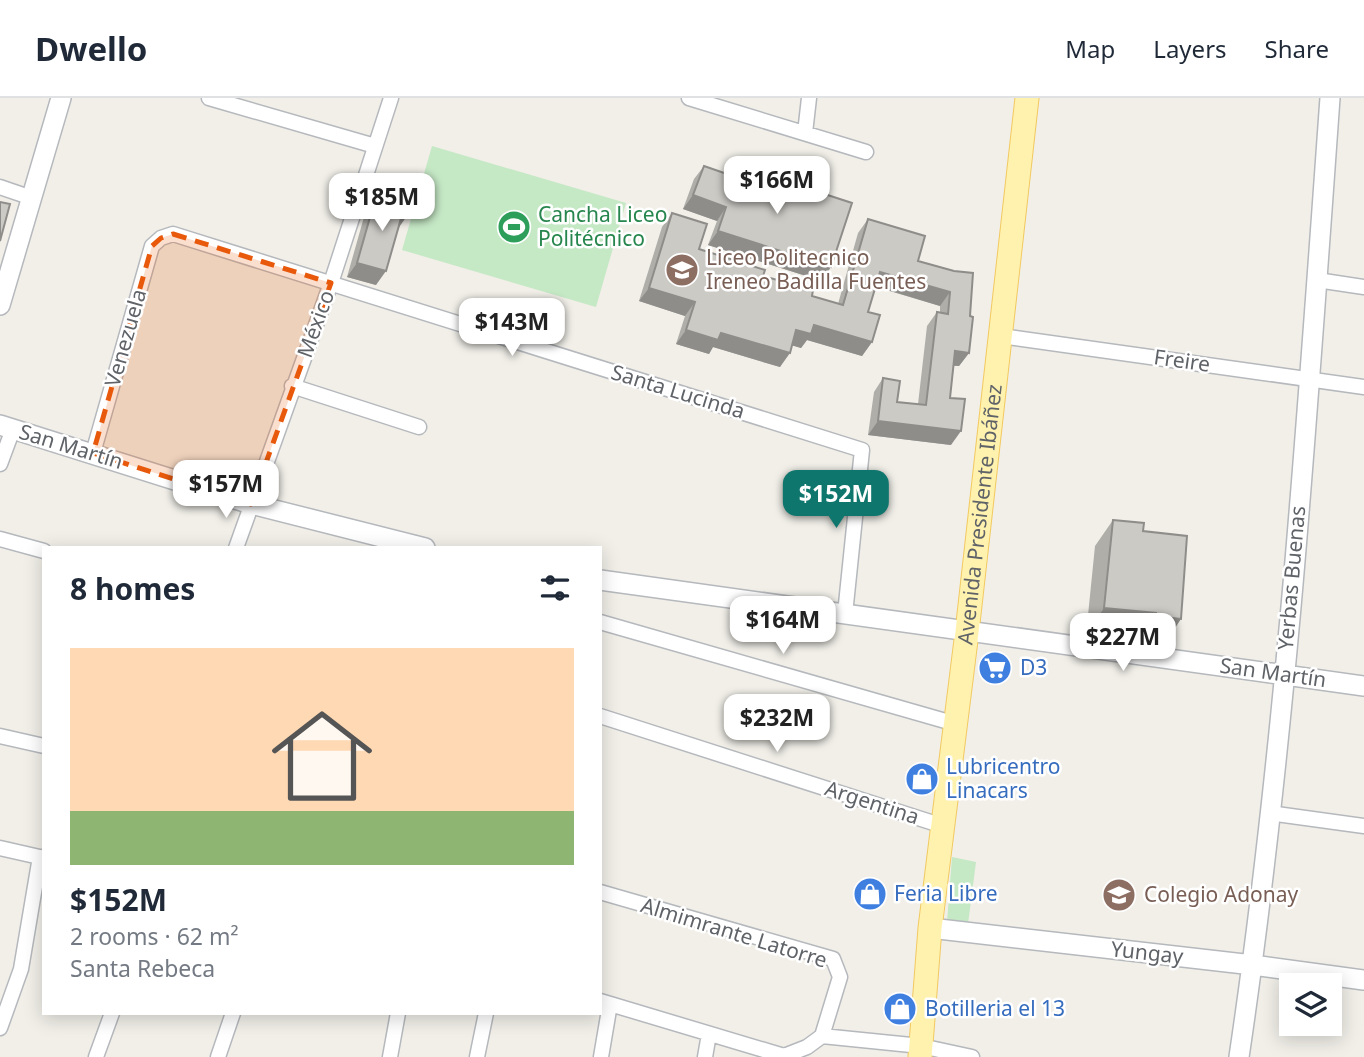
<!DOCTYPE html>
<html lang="en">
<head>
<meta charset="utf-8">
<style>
	:root { --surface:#fff; --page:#f2f2f3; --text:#1f2937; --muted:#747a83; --line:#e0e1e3; --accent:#0f766e }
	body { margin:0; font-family:"Noto Sans",sans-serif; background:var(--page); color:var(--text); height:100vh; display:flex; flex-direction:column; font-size:26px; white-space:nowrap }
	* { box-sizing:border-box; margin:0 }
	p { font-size:23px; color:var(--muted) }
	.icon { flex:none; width:38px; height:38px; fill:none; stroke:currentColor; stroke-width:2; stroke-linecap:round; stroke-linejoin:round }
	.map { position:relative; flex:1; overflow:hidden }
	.details { position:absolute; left:42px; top:448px; width:560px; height:469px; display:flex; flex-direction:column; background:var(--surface); border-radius:0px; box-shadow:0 4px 18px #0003 }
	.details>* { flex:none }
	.tools { position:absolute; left:1279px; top:875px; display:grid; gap:14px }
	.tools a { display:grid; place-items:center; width:63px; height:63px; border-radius:0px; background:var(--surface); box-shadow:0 4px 18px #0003; font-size:35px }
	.price { position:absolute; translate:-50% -60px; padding:0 16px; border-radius:14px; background:#fff; color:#222; font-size:23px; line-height:46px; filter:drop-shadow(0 2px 4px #0008) }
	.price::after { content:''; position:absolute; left:50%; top:42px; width:21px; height:16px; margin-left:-10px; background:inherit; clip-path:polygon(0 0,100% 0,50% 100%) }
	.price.on { background:var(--accent); color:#fff }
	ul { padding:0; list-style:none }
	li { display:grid; align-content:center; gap:14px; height:371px; padding:0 28px }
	li span { display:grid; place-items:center; height:217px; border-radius:0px; color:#555 }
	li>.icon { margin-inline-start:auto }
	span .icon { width:126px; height:126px; fill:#fffc; stroke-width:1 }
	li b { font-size:30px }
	h2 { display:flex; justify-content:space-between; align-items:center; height:84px; padding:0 28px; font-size:30px }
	header { display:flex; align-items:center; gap:42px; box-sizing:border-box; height:98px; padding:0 35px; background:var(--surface); border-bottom:2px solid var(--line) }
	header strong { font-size:33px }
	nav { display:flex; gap:38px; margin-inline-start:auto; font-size:24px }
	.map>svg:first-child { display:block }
	.green { fill:#c5e8c5 }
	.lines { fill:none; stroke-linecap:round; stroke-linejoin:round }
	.minor-casing { stroke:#b5b8bc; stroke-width:17 }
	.tertiary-casing { stroke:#b5b8bc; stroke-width:22 }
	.primary-casing { stroke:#f2c960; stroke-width:25 }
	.minor { stroke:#fff; stroke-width:14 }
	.tertiary { stroke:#fff; stroke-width:19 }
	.primary { stroke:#fff2af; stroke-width:23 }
	.wall { fill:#afaea9 }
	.shaded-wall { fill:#8f8d8a }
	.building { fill:#cccac5; stroke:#8f8d8a; stroke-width:2 }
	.marked { fill:#e8590c; fill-opacity:0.2; stroke:#e8590c; stroke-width:5; stroke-dasharray:14 9; stroke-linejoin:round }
	.labels { text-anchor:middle; stroke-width:5; stroke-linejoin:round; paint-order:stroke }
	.leisure-label { font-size:21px; fill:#27864d; stroke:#fff; text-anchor:start }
	.education-label { font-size:21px; fill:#785e54; stroke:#fff; text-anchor:start }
	.street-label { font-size:21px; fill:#5f6368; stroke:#fff }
	.shop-label { font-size:21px; fill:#366cbe; stroke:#fff; text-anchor:start }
</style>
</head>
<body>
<header>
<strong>Dwello</strong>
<nav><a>Map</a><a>Layers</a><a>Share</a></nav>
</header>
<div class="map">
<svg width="1364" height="959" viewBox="0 0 1364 959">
	<rect width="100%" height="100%" fill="#f1efe8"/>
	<!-- green -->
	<path class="green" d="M432 48 626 105 596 209 402 152Z
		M952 759 976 764 968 826 947 824Z"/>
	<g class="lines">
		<defs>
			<path id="minor" d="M209 0 375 48
				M689 0 866 54
				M805 35 809 0
				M0 89 32 100
				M1317 182 1364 189
				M1001 238 1364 289
				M292 288 419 329
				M93 355 152 148 161 140 173 136 862 352 845 516
				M0 366 13 331
				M0 441 44 453
				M236 450 331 185 391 0
				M600 524 956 626
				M600 618 943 728
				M0 638 44 648
				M1269 715 1364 728
				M0 750 44 760
				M600 794 833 861 840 879 822 938
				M600 903 784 958 807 949 822 938
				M0 930 21 871 40 759
				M822 938 921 948 972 959
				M96 959 112 915
				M218 959 233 915
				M390 959 398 915
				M477 959 486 915
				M601 959 610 906
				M705 959 709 936"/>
			<path id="tertiary" d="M0 207 61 0
				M0 327 251 406 425 450
				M600 482 1364 588
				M930 830 1253 867 1364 882
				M1239 959C1286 642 1307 320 1330 0"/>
			<g id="primary">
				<path id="s1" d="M920 959 930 830 967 534 1027 0"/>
			</g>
		</defs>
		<!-- minor casing -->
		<use href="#minor" class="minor-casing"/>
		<!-- tertiary casing -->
		<use href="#tertiary" class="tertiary-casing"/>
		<!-- primary casing -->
		<use href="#primary" class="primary-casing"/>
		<!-- minor -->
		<use href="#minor" class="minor"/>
		<!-- tertiary -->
		<use href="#tertiary" class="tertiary"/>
		<!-- primary -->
		<use href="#primary" class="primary"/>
	</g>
	<!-- wall -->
	<path class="wall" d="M704 68 793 99 800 88 822 183 708 147 717 123 683 111 694 81Z
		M376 98 398 131 376 187 347 179 366 112Z
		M672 115 699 151 812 198 838 206 858 135 868 121 918 163 954 173 970 218 969 255 959 268H954L950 300 951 347 868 337 874 294 883 280 897 304 918 306 927 228 937 214 940 215V208L876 189 868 214 872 244 862 258 807 242 801 250 792 247 780 269 713 249 709 256 676 246 685 218 639 203 662 129Z
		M1113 422 1143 433 1163 548 1138 544V542L1086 537 1095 448Z"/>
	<!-- shaded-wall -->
	<path class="shaded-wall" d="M693 97 726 109 717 123 683 111Z
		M402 117 407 118 397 132Z
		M718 133 831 169 822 183 708 147Z
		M357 165 386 173 376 187 347 179Z
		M880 174 950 194 940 208 871 187Z
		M649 190 695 204 685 218 639 203Z
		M814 227 872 244 862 258 807 242 801 250 787 246 796 232Z
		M686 232 721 235 790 255 780 269 713 249 709 256 676 246Z
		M955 253 969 255 959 268 946 267Z
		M878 323 961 333 951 347 868 337Z
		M1104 510 1156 515 1138 542 1086 537Z
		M1156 518 1181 521 1163 548 1138 544Z"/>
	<!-- building -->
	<path class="building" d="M704 68 796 100 800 88 852 105 831 169 718 133 726 109 693 97Z
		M376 98 410 108 407 118 402 117 386 173 357 165Z
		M0 104 10 106 0 143Z
		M672 115 707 126 699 151 765 172 763 178 813 192 812 198 843 207 868 121 925 138 918 163 954 173 973 175 970 218 973 219 969 255 955 253 950 300 965 301 961 333 878 323 883 280 900 283 897 304 926 307 937 214 948 216 950 194 880 174 868 214 880 217 872 244 814 227 811 236 796 232 790 255 721 235 718 242 686 232 695 204 649 190Z
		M1113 422 1144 425 1143 433 1187 438 1181 521 1156 518V515L1104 510Z"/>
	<!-- marked area -->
	<path class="marked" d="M173 136 331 185 251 406 93 355 152 148 161 140Z"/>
	<!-- icons -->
	<defs>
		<symbol id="stadium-disc" viewBox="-11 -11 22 22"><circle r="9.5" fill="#2e9e5b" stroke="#fff"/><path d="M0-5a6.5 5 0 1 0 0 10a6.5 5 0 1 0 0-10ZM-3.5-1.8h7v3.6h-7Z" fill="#fff"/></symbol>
		<symbol id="school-disc" viewBox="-11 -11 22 22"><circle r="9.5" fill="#8d6e63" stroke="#fff"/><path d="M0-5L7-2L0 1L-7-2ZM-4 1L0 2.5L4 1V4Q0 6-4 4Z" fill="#fff"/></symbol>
		<symbol id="supermarket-disc" viewBox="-11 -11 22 22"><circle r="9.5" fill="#3f7fe0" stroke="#fff"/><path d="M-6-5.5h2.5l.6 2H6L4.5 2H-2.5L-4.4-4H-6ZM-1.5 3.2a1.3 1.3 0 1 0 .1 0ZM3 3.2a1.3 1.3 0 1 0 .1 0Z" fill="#fff"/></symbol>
		<symbol id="shop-disc" viewBox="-11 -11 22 22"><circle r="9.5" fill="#3f7fe0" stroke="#fff"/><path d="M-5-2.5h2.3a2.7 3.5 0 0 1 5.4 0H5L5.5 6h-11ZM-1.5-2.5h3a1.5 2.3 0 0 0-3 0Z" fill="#fff"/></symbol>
	</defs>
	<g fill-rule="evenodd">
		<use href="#stadium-disc" x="495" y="110" width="38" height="38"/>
		<use href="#school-disc" x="663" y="153" width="38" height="38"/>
		<use href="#supermarket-disc" x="976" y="551" width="38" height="38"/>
		<use href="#shop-disc" x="903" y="662" width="38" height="38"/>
		<use href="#shop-disc" x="851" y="777" width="38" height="38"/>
		<use href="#school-disc" x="1100" y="778" width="38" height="38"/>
		<use href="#shop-disc" x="881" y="892" width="38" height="38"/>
	</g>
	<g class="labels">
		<!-- leisure labels -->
		<g class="leisure-label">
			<text x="538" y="124">Cancha Liceo<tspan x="538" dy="24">Politécnico</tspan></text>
		</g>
		<!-- education labels -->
		<g class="education-label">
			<text x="706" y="167">Liceo Politecnico<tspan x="706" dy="24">Ireneo Badilla Fuentes</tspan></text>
			<text x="1144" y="804">Colegio Adonay</text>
		</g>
		<!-- street labels -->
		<g class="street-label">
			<text transform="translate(316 226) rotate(-70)" y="7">México</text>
			<text transform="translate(126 240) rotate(-74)" y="7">Venezuela</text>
			<text transform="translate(1182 263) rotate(8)" y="7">Freire</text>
			<text transform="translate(678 294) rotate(17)" y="7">Santa Lucinda</text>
			<text transform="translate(71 349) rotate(17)" y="7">San Martín</text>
			<text dy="7" stroke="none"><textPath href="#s1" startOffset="546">Avenida Presidente Ibáñez</textPath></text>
			<text transform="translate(1292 480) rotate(-85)" y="7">Yerbas Buenas</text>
			<text transform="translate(1273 575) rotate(8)" y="7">San Martín</text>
			<text transform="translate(872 705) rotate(18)" y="7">Argentina</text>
			<text transform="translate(734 835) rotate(17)" y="7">Almimrante Latorre</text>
			<text transform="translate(1147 855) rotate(6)" y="7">Yungay</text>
		</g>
		<!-- shop labels -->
		<g class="shop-label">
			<text x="1020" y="577">D3</text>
			<text x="946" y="676">Lubricentro<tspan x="946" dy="24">Linacars</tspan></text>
			<text x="894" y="803">Feria Libre</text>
			<text x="925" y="918">Botilleria el 13</text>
		</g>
	</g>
</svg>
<div class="tools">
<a><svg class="icon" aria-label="layers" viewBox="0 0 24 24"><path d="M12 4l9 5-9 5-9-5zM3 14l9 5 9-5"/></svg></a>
</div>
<b class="price" style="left:777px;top:118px">$166M</b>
<b class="price" style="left:382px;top:135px">$185M</b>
<b class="price" style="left:512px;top:260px">$143M</b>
<b class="price" style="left:226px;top:422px">$157M</b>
<b class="price on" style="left:836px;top:432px">$152M</b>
<b class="price" style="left:783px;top:558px">$164M</b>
<b class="price" style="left:1123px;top:575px">$227M</b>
<b class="price" style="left:777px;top:656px">$232M</b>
<section class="details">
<h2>8 homes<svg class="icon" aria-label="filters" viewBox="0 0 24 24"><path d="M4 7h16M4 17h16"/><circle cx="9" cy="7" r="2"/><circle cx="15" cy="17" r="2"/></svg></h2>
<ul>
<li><span style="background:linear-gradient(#ffd9b3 75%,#8fb573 0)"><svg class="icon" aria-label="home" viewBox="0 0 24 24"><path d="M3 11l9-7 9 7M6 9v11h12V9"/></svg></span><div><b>$152M</b><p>2 rooms · 62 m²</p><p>Santa Rebeca</p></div></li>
</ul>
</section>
</div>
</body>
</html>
